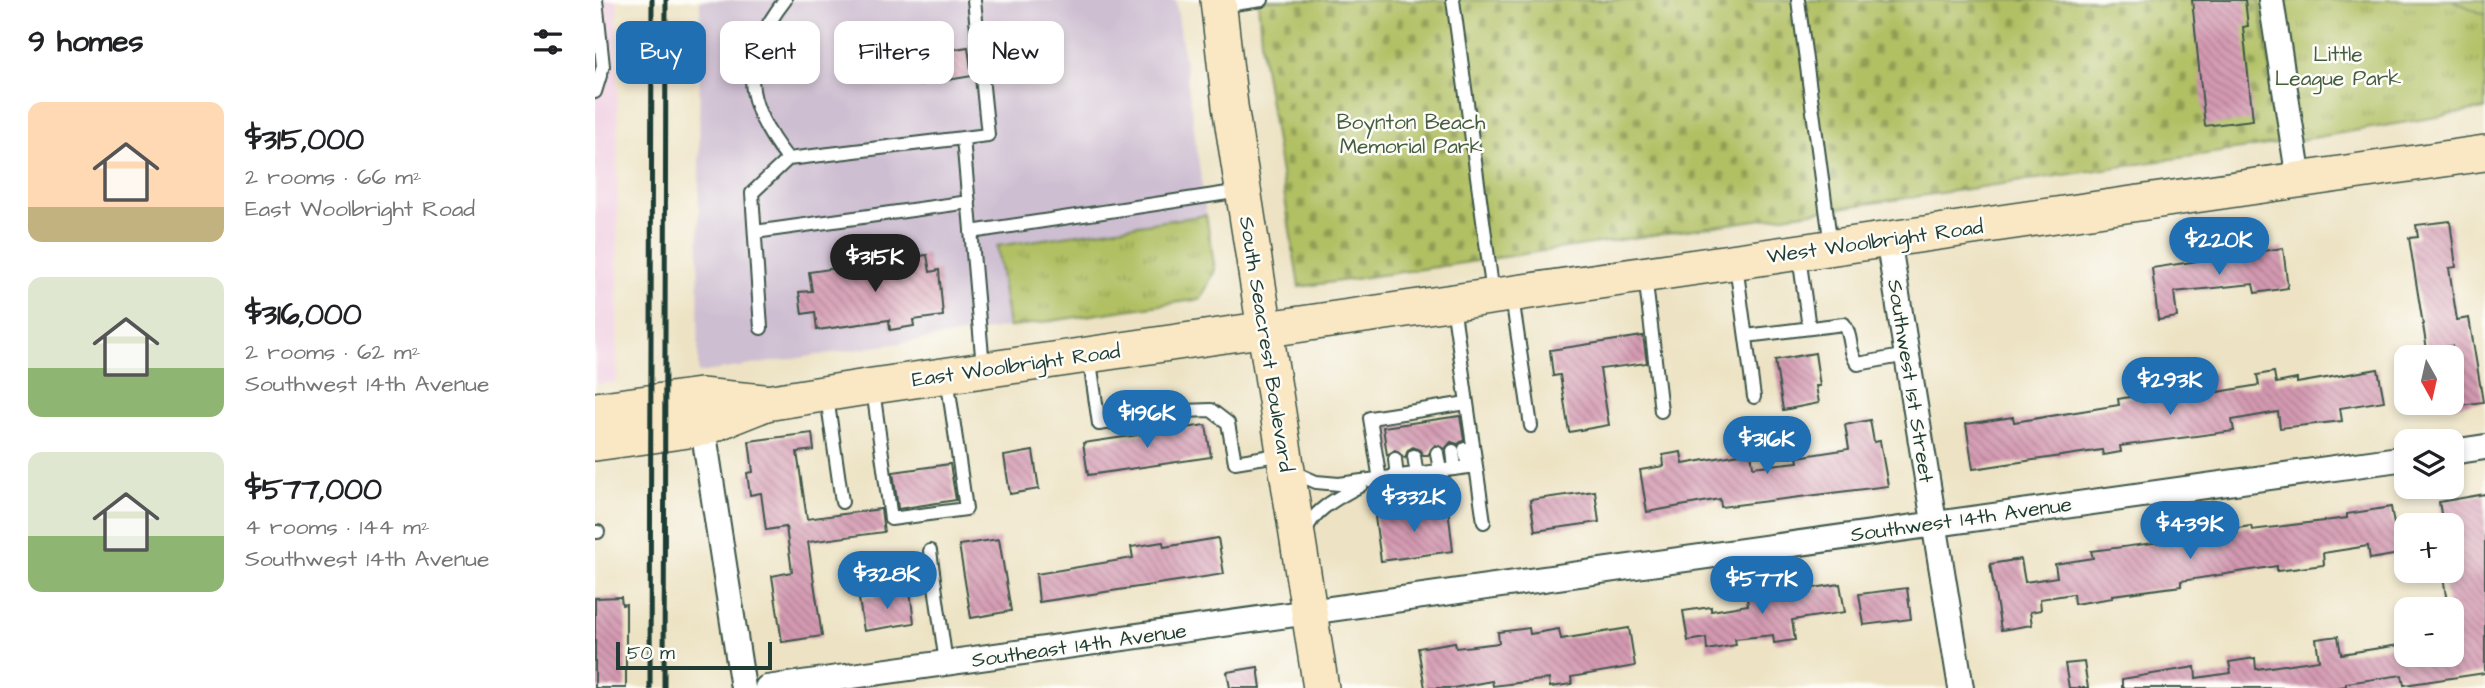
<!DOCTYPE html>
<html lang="en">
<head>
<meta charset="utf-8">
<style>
	:root { --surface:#fff; --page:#f6f6f6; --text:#202124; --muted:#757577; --accent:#1f6fb2 }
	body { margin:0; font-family:"Architects Daughter",sans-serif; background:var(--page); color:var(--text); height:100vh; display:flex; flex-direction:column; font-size:26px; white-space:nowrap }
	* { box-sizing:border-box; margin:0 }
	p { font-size:23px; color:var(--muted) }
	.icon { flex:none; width:38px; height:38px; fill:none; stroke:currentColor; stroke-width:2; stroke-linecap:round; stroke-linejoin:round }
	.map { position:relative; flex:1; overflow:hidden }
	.side { display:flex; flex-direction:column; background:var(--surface); width:595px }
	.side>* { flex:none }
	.top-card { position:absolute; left:21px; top:21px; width:665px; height:63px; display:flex; gap:14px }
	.needle { width:46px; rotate:172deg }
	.tools { position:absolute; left:1799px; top:345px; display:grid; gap:14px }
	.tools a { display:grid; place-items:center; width:70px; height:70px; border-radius:14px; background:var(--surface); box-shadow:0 4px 10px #0003; font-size:35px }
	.scale { position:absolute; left:21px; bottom:18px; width:156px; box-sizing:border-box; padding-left:7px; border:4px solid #1f3d34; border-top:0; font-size:19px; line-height:24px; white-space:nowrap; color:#1f3d34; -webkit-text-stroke:5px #fdfcf7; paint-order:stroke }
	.price { position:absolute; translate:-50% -60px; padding:0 16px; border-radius:24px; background:var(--accent); color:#fff; font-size:23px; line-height:46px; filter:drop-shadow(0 2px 4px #0008) }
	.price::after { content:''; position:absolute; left:50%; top:42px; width:21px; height:16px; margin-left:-10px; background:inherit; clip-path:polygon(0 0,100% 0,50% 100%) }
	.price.active { background:#222; color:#fff }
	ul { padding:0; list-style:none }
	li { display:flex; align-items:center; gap:21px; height:175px; padding:0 28px }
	li span { display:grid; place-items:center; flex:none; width:196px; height:140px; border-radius:14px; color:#555 }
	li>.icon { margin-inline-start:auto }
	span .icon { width:84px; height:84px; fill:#fffc; stroke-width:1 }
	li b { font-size:30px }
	h2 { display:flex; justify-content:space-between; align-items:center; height:84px; padding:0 28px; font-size:30px }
	.tag { padding:0 24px; border-radius:14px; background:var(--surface); box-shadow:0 4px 10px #0003; font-size:24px; line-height:63px }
	.tag.active { background:var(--accent); color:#fff }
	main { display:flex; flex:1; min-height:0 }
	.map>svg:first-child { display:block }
	.built { fill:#f1d0e3 }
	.industrial { fill:#cebed1 }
	.cemetery { fill:url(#cemetery-stones); stroke:#687e4c; stroke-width:2 }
	.park { fill:url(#park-tufts); stroke:#687e4c; stroke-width:2 }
	.pitch { fill:#b1c063; stroke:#687e4c; stroke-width:2 }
	.building { fill:url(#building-back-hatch) }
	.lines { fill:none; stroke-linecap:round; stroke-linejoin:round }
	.lane-casing { stroke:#3e564a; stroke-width:16 }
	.street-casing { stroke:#3e564a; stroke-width:28 }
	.secondary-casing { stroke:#3e564a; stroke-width:38 }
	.lane { stroke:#fff; stroke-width:12 }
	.street { stroke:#fff; stroke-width:24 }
	.secondary { stroke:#fae7c3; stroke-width:35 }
	.rail { stroke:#1f3d34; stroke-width:5 }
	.labels { text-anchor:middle; stroke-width:5; stroke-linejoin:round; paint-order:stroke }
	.park-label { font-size:21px; fill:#445e40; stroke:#fdfcf7 }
	.street-label { font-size:21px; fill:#1f3d34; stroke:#fdfcf7 }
</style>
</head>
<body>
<main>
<section class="side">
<h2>9 homes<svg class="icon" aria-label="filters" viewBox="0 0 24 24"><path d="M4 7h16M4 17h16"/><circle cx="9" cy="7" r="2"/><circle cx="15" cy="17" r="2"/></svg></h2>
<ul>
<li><span style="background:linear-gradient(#ffd9b3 75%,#c2b280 0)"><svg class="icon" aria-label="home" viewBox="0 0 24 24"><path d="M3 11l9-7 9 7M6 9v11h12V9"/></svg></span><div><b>$315,000</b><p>2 rooms · 66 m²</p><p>East Woolbright Road</p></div></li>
<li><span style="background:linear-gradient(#dfe7d0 65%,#8fb573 0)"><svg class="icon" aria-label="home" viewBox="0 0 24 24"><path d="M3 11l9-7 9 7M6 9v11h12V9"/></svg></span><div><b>$316,000</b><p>2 rooms · 62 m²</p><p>Southwest 14th Avenue</p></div></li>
<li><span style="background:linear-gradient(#dfe7d0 60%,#8fb573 0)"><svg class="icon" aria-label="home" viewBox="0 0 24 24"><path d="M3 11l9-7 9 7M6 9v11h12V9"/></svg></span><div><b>$577,000</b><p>4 rooms · 144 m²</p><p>Southwest 14th Avenue</p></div></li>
</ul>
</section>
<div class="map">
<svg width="1890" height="688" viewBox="0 0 1890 688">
	<defs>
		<pattern id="cemetery-stones" width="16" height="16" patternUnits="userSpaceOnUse" patternTransform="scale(1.75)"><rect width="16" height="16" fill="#b1c063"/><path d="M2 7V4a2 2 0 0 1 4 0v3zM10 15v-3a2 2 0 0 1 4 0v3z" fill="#8f9d52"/></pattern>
		<pattern id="park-tufts" width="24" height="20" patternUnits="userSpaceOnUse" patternTransform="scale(1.75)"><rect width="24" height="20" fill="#b1c063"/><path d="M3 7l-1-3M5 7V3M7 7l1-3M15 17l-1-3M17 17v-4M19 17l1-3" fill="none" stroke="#8f9d52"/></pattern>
		<pattern id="building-back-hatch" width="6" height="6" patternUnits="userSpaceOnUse" patternTransform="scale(1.75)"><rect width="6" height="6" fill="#d499b1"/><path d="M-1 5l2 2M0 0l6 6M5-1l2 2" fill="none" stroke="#ab7e91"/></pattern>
	</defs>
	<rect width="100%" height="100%" fill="#fdfcf7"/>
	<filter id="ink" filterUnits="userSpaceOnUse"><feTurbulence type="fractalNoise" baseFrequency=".0143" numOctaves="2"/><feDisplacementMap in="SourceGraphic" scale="14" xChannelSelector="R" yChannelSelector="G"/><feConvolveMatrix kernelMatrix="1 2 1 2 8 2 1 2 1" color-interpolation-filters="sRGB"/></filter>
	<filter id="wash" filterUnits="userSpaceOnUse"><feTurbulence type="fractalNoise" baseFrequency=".00686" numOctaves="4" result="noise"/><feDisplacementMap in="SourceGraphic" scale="28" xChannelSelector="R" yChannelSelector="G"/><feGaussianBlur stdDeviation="1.57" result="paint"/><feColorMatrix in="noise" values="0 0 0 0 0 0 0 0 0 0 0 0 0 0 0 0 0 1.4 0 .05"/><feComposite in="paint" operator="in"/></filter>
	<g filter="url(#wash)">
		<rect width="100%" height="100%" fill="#ede3c4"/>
		<!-- built -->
		<path class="built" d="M0 0H22L23 274 22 382 0 385Z"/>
		<!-- industrial -->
		<path class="industrial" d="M105 0H581L611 215 402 246 414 327 103 373Z"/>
		<!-- cemetery -->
		<path class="cemetery" d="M663 0H1664L1687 143 704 287 667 54Z"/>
		<!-- park -->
		<path class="park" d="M1664 0H1890V109L1687 143Z
			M611 215 620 270 606 299 414 327 402 246Z"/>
		<!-- pitch -->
		<path class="pitch" d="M1857 0H1890V15Z"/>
		<g id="blocks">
			<!-- building -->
			<path class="building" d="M1597 0H1650L1653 26 1648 27 1658 120 1610 126Z
				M373 47 377 76 323 85 318 56Z
				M1855 221 1861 267 1854 268 1862 320 1874 318 1888 402 1857 406V346L1832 350 1814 238 1823 237 1821 225Z
				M1688 248 1693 288 1660 293 1658 284 1579 292 1582 317 1563 320 1557 268Z
				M332 255 335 272 344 270 348 316 318 320 319 326 295 330 294 320 222 330 220 312 207 314 204 292 217 291 214 272Z
				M1048 336 1052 363 1005 369 1014 425 974 432 965 375 958 376 955 350Z
				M1220 353 1225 386H1221L1224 403 1188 410 1180 360Z
				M1783 369 1789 401 1745 408 1747 421 1685 428 1683 412 1637 420 1639 431 1525 446 1526 452 1508 455 1507 450 1378 469 1371 424 1418 417 1419 422 1524 405 1523 399 1546 395 1548 402 1588 395 1586 378 1620 372 1623 392 1664 385 1662 375 1679 372 1681 383 1702 379V383Z
				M865 416 869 440 863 444 856 442 850 449 840 445 833 455H828L825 450 818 447 813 450 810 458 800 450 792 455 788 427Z
				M1275 420 1279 442 1285 441 1293 486 1126 507 1125 499 1052 512 1045 470 1069 466 1068 455 1086 452 1088 464 1156 452 1158 467 1203 462 1202 457 1254 449 1250 425Z
				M611 425 616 457 493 475 488 443Z
				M217 433 219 450 202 452 212 519 286 509 289 532 213 542 227 636 187 642 177 576 197 572 191 527 171 530 166 493 155 495 152 473 158 472 154 441Z
				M438 451 444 489 415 494 409 456Z
				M355 464 361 500 303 509 298 472Z
				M1000 491 1004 522 940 531 935 500Z
				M1890 494V673L1809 685 1807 675 1751 683V686L1741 688H1527V679L1600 667 1601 678 1636 673 1634 662 1660 658 1661 669 1724 660 1721 639 1743 636 1746 654 1811 644V654H1857V609H1853L1847 570H1857V525H1848L1844 502Z
				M1796 507 1804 554 1775 559 1773 546 1728 553 1729 565 1682 571V566L1586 581V586L1518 595V598L1479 604 1478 594 1445 599 1446 610 1435 612 1437 625 1406 630 1395 564 1426 559 1430 582 1462 577 1460 564 1498 558 1496 551 1598 538 1597 535 1656 526 1657 530 1752 518V514Z
				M853 508 858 551 786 561 780 517Z
				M623 538 629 574 444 602 441 574 538 558 536 547 568 542 569 547Z
				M404 539 416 611 376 618 364 545Z
				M1245 584 1250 612 1197 620 1200 640 1179 643 1178 635 1140 639 1141 645 1112 650 1111 638 1093 641 1088 611 1116 607V611L1153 605 1152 598Z
				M1312 588 1316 619 1269 625 1264 594Z
				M315 591 319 623 269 631 264 599Z
				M26 597 27 605 31 604V688H0V598Z
				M934 628 935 634 964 629 966 639 1034 628 1040 666 976 677 977 684 955 687 954 679 898 686 897 681 858 688H830L823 648 860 642 861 648 904 643 903 632Z
				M1489 662 1493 688H1474L1470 664Z
				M663 667 666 688H635L632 672Z"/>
		</g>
	</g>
	<g filter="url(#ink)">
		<use href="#blocks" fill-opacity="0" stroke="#3e564a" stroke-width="2"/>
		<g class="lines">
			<defs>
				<path id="lane" d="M190 0C144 59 147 102 193 159L393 135 379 0
					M858 0 898 294
					M1203 0 1236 246
					M625 6 667 0
					M0 92 8 66 1 0
					M368 138 388 367
					M160 232 374 202
					M376 232 646 191
					M1204 256 1214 328
					M1141 265 1159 397
					M1050 275 1066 411
					M917 297 936 426
					M166 328 157 193 193 159
					M1151 336 1249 324C1258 336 1253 353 1263 364L1312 355
					M494 355 504 424 588 411 616 410 633 423 640 462 689 454
					M278 390 296 519 371 509 352 377
					M232 397 247 502
					M870 449 873 467
					M858 451 860 469
					M842 453 845 471
					M819 456 822 475
					M800 459 802 478
					M881 466 889 522
					M698 472 721 482 744 484 881 466 858 305
					M785 480 775 418 872 403
					M711 531C718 509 747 496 766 485
					M0 532H3
					M335 551 351 663"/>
				<path id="street" d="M1676 0 1704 180
					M1293 239 1366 688
					M108 428 148 688
					M1857 452 1890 447
					M172 688 1811 458"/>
				<path id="secondary" d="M623 0 635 106 726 688
					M0 410 105 396 168 402
					M0 443 108 428 171 403 278 386 1890 153"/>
			</defs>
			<!-- lane casing -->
			<use href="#lane" class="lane-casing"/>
			<!-- street casing -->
			<use href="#street" class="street-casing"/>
			<!-- secondary casing -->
			<use href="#secondary" class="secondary-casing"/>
			<!-- lane -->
			<use href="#lane" class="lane"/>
			<!-- street -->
			<use href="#street" class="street"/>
			<!-- secondary -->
			<use href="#secondary" class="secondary"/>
			<!-- rail -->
			<path class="rail" d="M55 688 57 0
				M69 688 71 0"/>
		</g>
	</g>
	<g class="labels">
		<!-- park labels -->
		<g class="park-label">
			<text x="1743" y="61">Little<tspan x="1743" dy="24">League Park</tspan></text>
			<text x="816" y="129">Boynton Beach<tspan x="816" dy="24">Memorial Park</tspan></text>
		</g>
		<!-- street labels -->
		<g class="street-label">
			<text transform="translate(1280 241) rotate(-8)" y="7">West Woolbright Road</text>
			<text transform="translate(672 344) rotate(81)" y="7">South Seacrest Boulevard</text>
			<text transform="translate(421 365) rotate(-8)" y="7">East Woolbright Road</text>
			<text transform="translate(1316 381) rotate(81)" y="7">Southwest 1st Street</text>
			<text transform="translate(1366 519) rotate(-8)" y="7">Southwest 14th Avenue</text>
			<text transform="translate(484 645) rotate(-8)" y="7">Southeast 14th Avenue</text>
		</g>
	</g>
</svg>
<div class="tools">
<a><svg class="needle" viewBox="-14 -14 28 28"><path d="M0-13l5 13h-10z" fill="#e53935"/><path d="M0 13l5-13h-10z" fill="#757577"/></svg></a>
<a><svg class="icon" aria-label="layers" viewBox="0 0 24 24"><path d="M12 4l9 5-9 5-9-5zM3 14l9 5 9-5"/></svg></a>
<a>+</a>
<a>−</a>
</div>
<div class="scale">50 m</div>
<b class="price" style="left:1624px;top:277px">$220K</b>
<b class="price active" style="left:280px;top:294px">$315K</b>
<b class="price" style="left:1575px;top:417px">$293K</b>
<b class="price" style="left:552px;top:450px">$196K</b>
<b class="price" style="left:1172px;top:476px">$316K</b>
<b class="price" style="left:819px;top:534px">$332K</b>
<b class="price" style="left:1595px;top:561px">$439K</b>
<b class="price" style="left:292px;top:611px">$328K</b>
<b class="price" style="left:1167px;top:616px">$577K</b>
<div class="top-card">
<a class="tag active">Buy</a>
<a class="tag">Rent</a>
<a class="tag">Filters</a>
<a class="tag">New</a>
</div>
</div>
</main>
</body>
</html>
